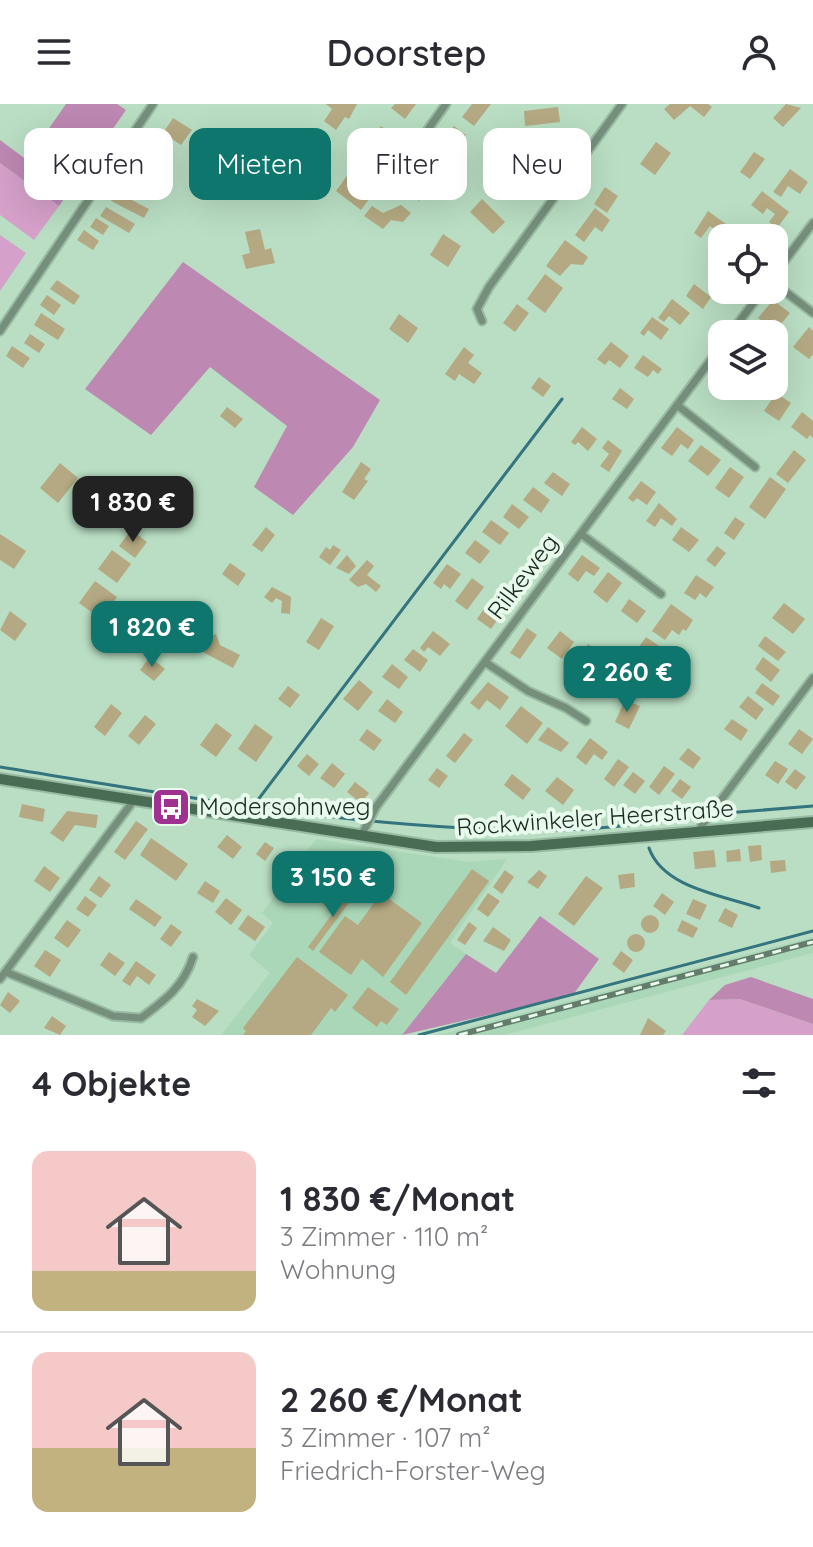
<!DOCTYPE html>
<html lang="de">
<head>
<meta charset="utf-8">
<style>
	:root { --surface:#fff; --page:#f2f2f3; --text:#2b2b33; --muted:#7c7c81; --line:#e1e1e2; --accent:#0f766e }
	body { margin:0; font-family:Quicksand,sans-serif; background:var(--page); color:var(--text); height:100vh; display:flex; flex-direction:column; font-size:30px; white-space:nowrap }
	* { box-sizing:border-box; margin:0 }
	p { font-size:26px; color:var(--muted) }
	.icon { flex:none; width:44px; height:44px; fill:none; stroke:currentColor; stroke-width:2; stroke-linecap:round; stroke-linejoin:round }
	.map { position:relative; height:931px; overflow:hidden }
	.side { display:flex; flex-direction:column; background:var(--surface); flex:1 }
	.side>* { flex:none }
	.guide { position:absolute; left:24px; top:24px; width:766px; height:72px; display:flex; gap:16px }
	.tools { position:absolute; left:708px; top:120px; display:grid; gap:16px }
	.tools a { display:grid; place-items:center; width:80px; height:80px; border-radius:16px; background:var(--surface); box-shadow:0 8px 32px #0002; font-size:40px }
	.price { position:absolute; translate:-50% -68px; padding:0 18px; border-radius:16px; background:var(--accent); color:#fff; font-size:26px; line-height:52px; filter:drop-shadow(0 2px 4px #0008) }
	.price::after { content:''; position:absolute; left:50%; top:48px; width:24px; height:18px; margin-left:-12px; background:inherit; clip-path:polygon(0 0,100% 0,50% 100%) }
	.price.on { background:#222; color:#fff }
	ul { padding:0; list-style:none }
	li { display:flex; align-items:center; gap:24px; height:200px; padding:0 32px }
	li+li { border-top:2px solid var(--line) }
	li span { display:grid; place-items:center; flex:none; width:224px; height:160px; border-radius:16px; color:#555 }
	li>.icon { margin-inline-start:auto }
	span .icon { width:96px; height:96px; fill:#fffc; stroke-width:1 }
	li b { font-size:34px }
	h2 { display:flex; justify-content:space-between; align-items:center; height:96px; padding:0 32px; font-size:34px }
	.tag { padding:0 28px; border-radius:16px; background:var(--surface); box-shadow:0 8px 32px #0002; font-size:28px; line-height:72px }
	.tag.on { background:var(--accent); color:#fff }
	header { display:flex; justify-content:space-between; align-items:center; height:104px; padding:0 32px; background:var(--surface); font-size:36px; font-weight:600 }
	.map>svg:first-child { display:block }
	.built { fill:#aad7b7 }
	.green { fill:#d5a0ca }
	.forest { fill:#bd88b2 }
	.lines { fill:none; stroke-linecap:round; stroke-linejoin:round }
	.stream { stroke:#34747e; stroke-width:3 }
	.building { fill:#b4a982 }
	.minor-casing { stroke:#99baa2; stroke-width:11 }
	.secondary-casing { stroke:#99baa2; stroke-width:14 }
	.minor { stroke:#768f7d; stroke-width:7 }
	.secondary { stroke:#496d54; stroke-width:10 }
	.rail-casing { stroke:#637c6b; stroke-width:6 }
	.rail { stroke:#e7faec; stroke-width:3; stroke-dasharray:9; stroke-linecap:butt }
	.labels { text-anchor:middle; stroke-width:8; stroke-linejoin:round; paint-order:stroke }
	.street-label { font-size:24px; fill:#1b2a20; stroke:#e7faec }
	.poi-label { font-size:24px; fill:#1b2a20; stroke:#e7faec; text-anchor:start }
</style>
</head>
<body>
<header><svg class="icon" aria-label="menu" viewBox="0 0 24 24"><path d="M4 6h16M4 12h16M4 18h16"/></svg>Doorstep<svg class="icon" aria-label="person" viewBox="0 0 24 24"><circle cx="12" cy="8" r="4"/><path d="M4 21q1-7 8-7t8 7"/></svg></header>
<div class="map">
<svg width="813" height="931" viewBox="0 0 813 931">
	<rect width="100%" height="100%" fill="#b9dec3"/>
	<!-- built -->
	<path class="built" d="M316 735 468 758 507 755 450 839 466 850 402 931H221L270 869 249 851 273 819 262 809Z
		M813 833V849L504 931H439Z"/>
	<!-- green -->
	<path class="green" d="M0 59 59 102 34 136 0 111Z
		M0 131 26 149 0 187Z
		M740 895 813 920V931H682L709 896Z"/>
	<!-- forest -->
	<path class="forest" d="M66 0H117L126 6 59 102 0 59V36L27 56Z
		M183 158 380 296 353 343 293 411 254 383 287 322 210 263 151 331 85 285Z
		M540 812 599 855 573 891 402 931 466 850 496 869Z
		M751 873 813 895V920L740 895 709 896 725 881Z"/>
	<g class="lines">
		<!-- stream -->
		<path class="stream" d="M0 663C181 692 367 727 551 726 602 726 653 718 703 712
			M254 701 562 295
			M714 710 813 702
			M649 744C663 784 722 791 759 804
			M419 931 813 827"/>
	</g>
	<!-- building -->
	<path class="building" d="M326 0H357L349 15 345 13 336 26 324 17 332 5Z
		M395 0H416L405 15 391 4Z
		M472 0H491L474 22 462 13Z
		M670 0H708L712 3 704 13 690 2 674 16 664 5Z
		M786 0 801 4 783 23 773 14Z
		M558 3 560 18 525 22 524 7Z
		M173 14 192 26 181 41 163 29Z
		M381 22 399 35 384 57 366 45Z
		M454 22 466 31 453 49 440 40Z
		M154 25 165 33 154 48 143 41Z
		M656 38 671 49 655 71 640 60Z
		M139 44 157 57 147 72 131 56Z
		M754 48 765 55 750 75 740 68Z
		M510 51 534 67 516 93 493 77Z
		M352 65 377 84 361 106 336 87Z
		M790 65 808 78 800 90 788 82 781 93 773 88Z
		M414 67 430 79 425 85 420 82 418 86 424 90 419 97 402 83Z
		M127 72 145 83 138 94 120 82Z
		M605 83 618 92 607 109 594 100Z
		M762 87 789 108 777 124 769 118 775 110 767 104 763 110 751 101Z
		M116 88 149 105 144 114 111 97Z
		M482 95 505 118 493 130 470 108Z
		M401 101 411 109 403 118 391 116 383 125 364 112 372 102 383 109Z
		M106 103 135 120 129 129 100 112Z
		M595 104 610 116 602 128 595 123 584 138 575 131Z
		M708 107 726 120 720 129 710 122 701 134 694 129Z
		M96 114 109 122 103 131 90 123Z
		M260 125 265 146 271 144 275 159 246 165 242 151 250 149 245 128Z
		M84 126 99 137 93 146 77 136Z
		M443 130 461 142 448 163 430 151Z
		M565 136 588 153 583 161 571 160 560 172 546 162Z
		M545 170 563 184 545 209 527 195Z
		M57 176 80 192 74 201 50 185Z
		M694 180 711 193 703 205 686 192Z
		M47 191 61 201 54 211 40 201Z
		M672 195 690 209 680 221 669 212 664 218 658 214Z
		M773 196 790 209 781 220 774 215 769 222 758 214Z
		M517 200 529 209 515 228 503 219Z
		M41 209 65 225 58 236 34 221Z
		M399 210 418 224 408 239 389 225Z
		M652 213 669 225 661 236 648 226 644 232 640 229Z
		M809 223 813 227V250L809 255 793 243Z
		M30 230 45 240 39 249 24 239Z
		M611 238 629 252 620 264 609 256 605 261 597 255Z
		M12 242 30 254 23 264 6 252Z
		M464 243 474 251 468 259 482 269 474 280 459 270 455 277 445 270Z
		M774 248 788 258 774 275Z
		M643 251 662 265 658 270 653 266 648 273 634 264Z
		M539 273 551 282 543 293 531 284Z
		M620 284 634 295 627 305 612 295Z
		M776 289 791 299 779 317 764 307Z
		M227 303 243 315 235 324 220 312Z
		M802 308 813 317V334L810 331 807 335 791 323Z
		M582 323 597 335 588 347 578 338 575 341 571 338Z
		M677 323 694 336 688 345 681 340 672 352 661 344Z
		M608 336 622 347 609 368 600 362 609 350 602 344Z
		M701 341 721 356 708 372 688 357Z
		M794 346 806 356 788 379 776 370Z
		M361 358 371 365 364 375 368 377 354 396 342 388Z
		M60 359 78 374 58 399 40 384Z
		M730 363 744 373 729 394 715 384Z
		M553 368 570 380 562 392 544 379Z
		M770 373 786 385 765 415 749 403Z
		M641 377 656 388 647 401 637 394 633 398 628 394Z
		M533 383 550 396 541 409 523 396Z
		M659 399 677 415 672 422 661 414 655 423 646 417Z
		M512 400 529 413 519 425 503 413Z
		M735 413 745 420 734 436 724 429Z
		M491 416 509 429 500 441 482 428Z
		M266 423 275 431 262 448 252 441Z
		M681 423 699 436 689 448 672 436Z
		M131 426 147 438 135 454 119 442Z
		M0 430 26 447 14 465 0 456Z
		M475 436 490 447 480 460 465 449Z
		M333 441 341 446 330 461 319 453 326 443 330 446Z
		M717 442 726 449 715 463 706 456Z
		M112 446 131 460 117 479 98 465Z
		M347 451 356 462 349 470 336 464Z
		M582 451 600 464 594 472 586 467 578 478 568 470Z
		M367 456 374 462 367 471 381 482 376 488 366 480 358 483 349 476Z
		M230 459 246 470 238 482 222 470Z
		M447 460 461 470 450 485 444 480 441 485 433 479Z
		M608 468 622 479 607 499 593 488Z
		M696 471 714 483 706 494 700 489 695 496 684 489Z
		M472 474 484 483 467 506 455 497Z
		M95 477 117 493 101 515 79 499Z
		M272 483 291 493 290 510 281 509 282 497 276 494 272 499 264 493Z
		M629 495 646 507 637 519 621 507Z
		M784 499 805 515 793 530 772 514Z
		M671 500 693 516 686 527 683 525 679 531 672 526 665 536 652 527Z
		M486 502 500 512 491 525 477 515Z
		M10 507 27 520 15 537 0 526Z
		M190 510 202 519 191 533 179 524Z
		M321 514 334 522 319 546 306 538Z
		M527 524 537 531 520 555 510 549Z
		M433 527 450 540 440 552 428 543 424 548 420 544Z
		M560 527 574 538 562 555 547 544Z
		M216 530 220 541 240 551 233 564 199 546 204 534Z
		M765 532 786 548 778 557 758 542Z
		M646 533 665 546 653 563 634 550Z
		M588 540 601 549 588 566 576 557Z
		M413 545 428 556 420 568 404 556Z
		M150 553 165 565 154 577 140 566Z
		M763 553 780 566 771 578 755 565Z
		M392 560 408 573 399 585 382 573Z
		M610 560 625 571 614 587 599 577Z
		M359 576 373 588 358 607 343 595Z
		M488 578 509 593 500 606 487 596 479 606 470 599Z
		M762 579 780 592 773 602 755 589Z
		M288 582 300 591 290 604 278 595Z
		M748 592 764 605 756 616 739 603Z
		M387 595 403 608 395 619 378 607Z
		M625 596 640 602 629 625 615 618Z
		M111 600 122 609 105 632 94 623Z
		M521 602 543 619 527 640 505 622Z
		M145 611 156 620 139 641 128 632Z
		M732 615 748 626 741 637 724 625Z
		M216 619 232 631 216 653 200 641Z
		M255 620 273 633 256 658 238 645Z
		M548 623 569 639 561 648 538 636Z
		M367 625 382 636 374 647 359 636Z
		M799 625 813 635 802 650 788 640Z
		M464 629 473 636 455 659 446 652Z
		M590 634 608 648 602 656 594 650 586 661 576 653Z
		M688 644 701 654 693 665 679 655Z
		M307 650 319 660 309 672 297 662Z
		M618 655 629 663 614 683 604 675Z
		M775 657 788 665 778 680 765 671Z
		M332 659 345 670 334 684 320 674Z
		M664 662 675 670 659 691 649 683Z
		M437 664 448 672 439 684 428 676Z
		M795 665 806 673 796 686 785 678Z
		M633 668 645 677 635 690 623 681Z
		M512 670 531 685 523 696 504 681Z
		M557 673 574 686 563 701 545 687Z
		M680 675 691 683 682 695 671 687Z
		M355 678 369 689 361 699 347 688Z
		M22 700 45 705 43 718 19 713Z
		M67 707 98 711 96 724 75 721 63 738 50 729Z
		M136 717 148 725 125 756 114 748Z
		M227 731 242 743 233 755 217 743Z
		M151 734 188 760 176 777 140 751Z
		M265 738 274 744 265 757 256 750Z
		M761 741 762 756 750 758 748 742Z
		M740 745 741 757 727 758 726 747Z
		M714 746 716 763 695 765 693 748Z
		M357 753 383 771 372 785 356 773 331 806 323 800Z
		M785 756 786 767 771 769 770 757Z
		M44 762 60 774 50 788 34 777Z
		M472 765 489 777 406 891 390 878Z
		M505 766 514 773 502 790 493 783Z
		M539 766 547 772 538 785 527 778Z
		M634 769 635 783 620 785 618 771Z
		M99 772 111 781 101 794 89 786Z
		M586 772 603 784 574 822 558 810Z
		M205 777 220 787 213 799 197 789Z
		M351 784 357 788 313 847 308 843Z
		M381 789 422 819 383 873 362 855 351 871 319 848 345 812 358 821Z
		M488 789 500 797 488 813 477 805Z
		M662 789 674 798 665 811 653 802Z
		M85 792 97 801 88 813 76 805Z
		M226 794 242 806 231 821 215 808Z
		M136 795 162 813 155 823 129 805Z
		M693 795 707 801 700 816 686 810Z
		M725 804 738 811 732 824 718 817Z
		M248 811 265 823 255 837 238 825Z
		M641 820a9 9 0 1 1 18 0a9 9 0 1 1-18 0Z
		M67 816 81 826 68 844 54 834Z
		M682 816 698 824 693 834 677 827Z
		M469 818 477 824 465 841 457 836Z
		M171 820 182 828 171 843 160 835Z
		M493 823 511 836 504 847 483 837Z
		M627 839a9 9 0 1 1 18 0a9 9 0 1 1-18 0Z
		M45 846 61 856 50 873 34 862Z
		M621 847 633 856 624 869 612 860Z
		M109 848 125 859 115 872 100 861Z
		M297 853 348 891 335 908 331 904 311 931H243L246 927 243 924Z
		M136 857 156 871 149 881 137 872 130 882 122 877Z
		M368 883 399 905 387 921 381 917 377 923 352 904Z
		M8 888 20 897 10 909 0 901Z
		M197 895 219 907 205 922 192 913 197 906 192 902Z
		M52 912 66 922 60 931 44 924Z
		M648 914 666 927 663 931H640Z"/>
	<g class="lines">
		<defs>
			<path id="minor" d="M389 80 446 0
				M774 171 813 119
				M774 179 813 209
				M482 217 477 205 489 183 622 0
				M0 227 153 0
				M730 230 763 186
				M677 301 755 363
				M581 430 661 490
				M485 558 528 587 566 604 586 617
				M697 728 813 574
				M361 732 376 703 722 241
				M6 868 113 912 141 914C165 896 184 882 193 853
				M0 875 134 696"/>
			<path id="secondary" d="M0 675 436 743 531 742 813 718"/>
		</defs>
		<!-- minor casing -->
		<use href="#minor" class="minor-casing"/>
		<!-- secondary casing -->
		<use href="#secondary" class="secondary-casing"/>
		<!-- minor -->
		<use href="#minor" class="minor"/>
		<!-- secondary -->
		<use href="#secondary" class="secondary"/>
		<defs>
			<path id="rail" d="M459 931 813 838"/>
		</defs>
		<!-- rail casing -->
		<use href="#rail" class="rail-casing"/>
		<!-- rail -->
		<use href="#rail" class="rail"/>
	</g>
	<!-- icons -->
	<defs>
		<symbol id="bus-square" viewBox="-11 -11 22 22"><rect x="-9" y="-9" width="18" height="18" rx="4" fill="#9f3291" stroke="#e7faec"/><path d="M-5-6H5V4H4V6H2V4H-2V6H-4V4H-5ZM-3.5-4V0h7V-4ZM-3.5 1.2v1.5H-2V1.2ZM2 1.2v1.5H3.5V1.2Z" fill="#fff"/></symbol>
	</defs>
	<g fill-rule="evenodd">
		<use href="#bus-square" x="149" y="681" width="44" height="44"/>
	</g>
	<g class="labels">
		<!-- street labels -->
		<g class="street-label">
			<text transform="translate(523 473) rotate(-53)" y="8">Rilkeweg</text>
			<text transform="translate(595 714) rotate(-4)" y="8">Rockwinkeler Heerstraße</text>
		</g>
		<!-- poi labels -->
		<g class="poi-label">
			<text x="199" y="711">Modersohnweg</text>
		</g>
	</g>
</svg>
<div class="tools">
<a><svg class="icon" aria-label="locate" viewBox="0 0 24 24"><circle cx="12" cy="12" r="6"/><path d="M12 2v4M12 18v4M2 12h4M18 12h4"/></svg></a>
<a><svg class="icon" aria-label="layers" viewBox="0 0 24 24"><path d="M12 4l9 5-9 5-9-5zM3 14l9 5 9-5"/></svg></a>
</div>
<b class="price on" style="left:133px;top:440px">1 830 €</b>
<b class="price" style="left:152px;top:565px">1 820 €</b>
<b class="price" style="left:627px;top:610px">2 260 €</b>
<b class="price" style="left:333px;top:815px">3 150 €</b>
<div class="guide">
<a class="tag">Kaufen</a>
<a class="tag on">Mieten</a>
<a class="tag">Filter</a>
<a class="tag">Neu</a>
</div>
</div>
<section class="side">
<h2>4 Objekte<svg class="icon" aria-label="filters" viewBox="0 0 24 24"><path d="M4 7h16M4 17h16"/><circle cx="9" cy="7" r="2"/><circle cx="15" cy="17" r="2"/></svg></h2>
<ul>
<li><span style="background:linear-gradient(#f6c9c9 75%,#c2b280 0)"><svg class="icon" aria-label="home" viewBox="0 0 24 24"><path d="M3 11l9-7 9 7M6 9v11h12V9"/></svg></span><div><b>1 830 €/Monat</b><p>3 Zimmer · 110 m²</p><p>Wohnung</p></div></li>
<li><span style="background:linear-gradient(#f6c9c9 60%,#c2b280 0)"><svg class="icon" aria-label="home" viewBox="0 0 24 24"><path d="M3 11l9-7 9 7M6 9v11h12V9"/></svg></span><div><b>2 260 €/Monat</b><p>3 Zimmer · 107 m²</p><p>Friedrich-Forster-Weg</p></div></li>
</ul>
</section>
</body>
</html>
